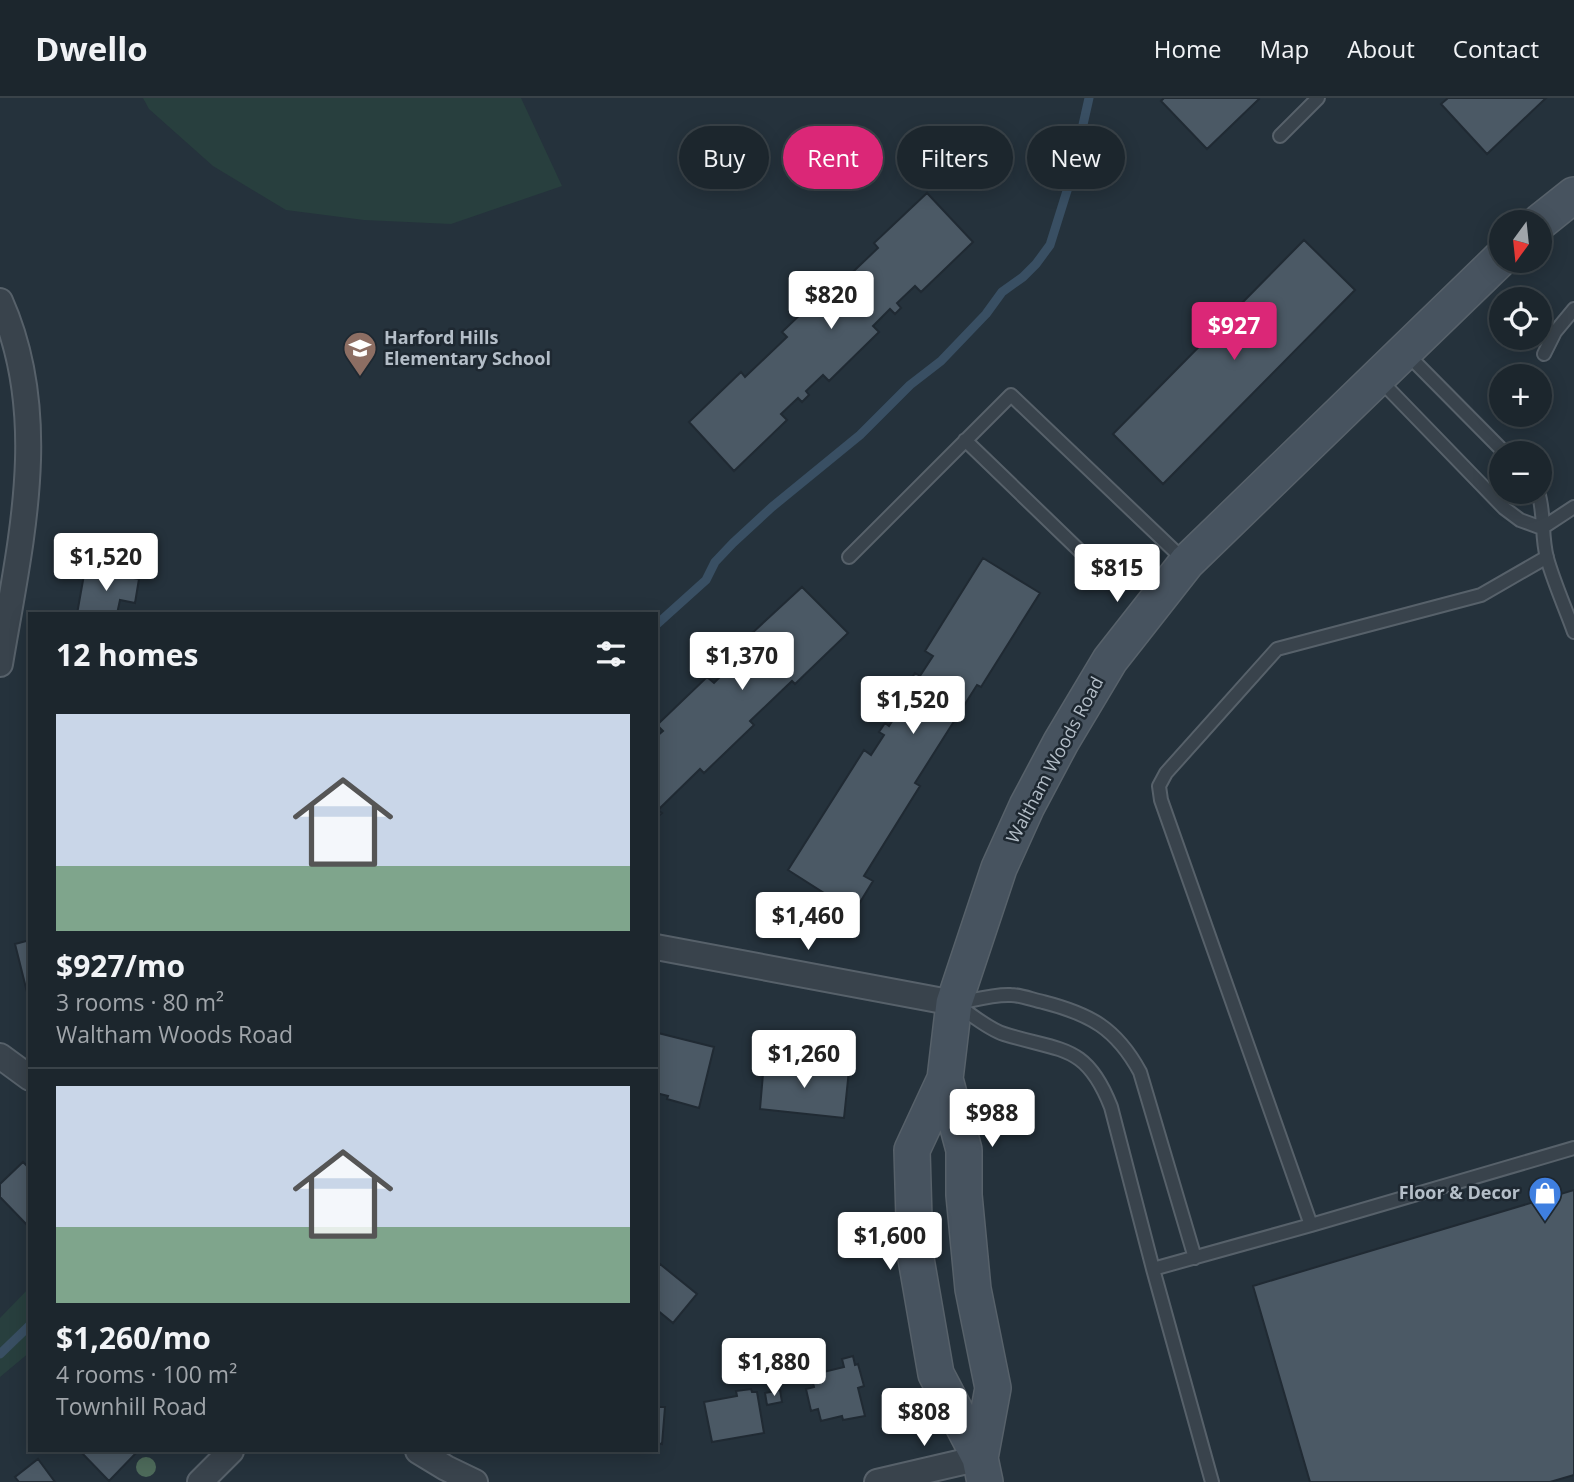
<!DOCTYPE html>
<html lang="en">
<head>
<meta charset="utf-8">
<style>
	:root { --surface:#1c262d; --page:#293239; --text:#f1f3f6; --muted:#a0a5aa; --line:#3a4349; --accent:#db2777 }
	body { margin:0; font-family:"Open Sans",sans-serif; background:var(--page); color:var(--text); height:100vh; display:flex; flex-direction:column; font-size:26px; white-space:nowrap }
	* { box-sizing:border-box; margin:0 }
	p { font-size:23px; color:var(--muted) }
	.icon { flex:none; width:38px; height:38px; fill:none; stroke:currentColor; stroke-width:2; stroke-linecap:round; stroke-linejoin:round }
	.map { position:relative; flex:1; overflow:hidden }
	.details { position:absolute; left:28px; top:514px; width:630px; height:840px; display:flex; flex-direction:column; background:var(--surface); border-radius:0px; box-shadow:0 4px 18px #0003,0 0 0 2px var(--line) }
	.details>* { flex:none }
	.hud { position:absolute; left:679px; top:28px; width:665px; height:63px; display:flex; gap:14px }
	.needle { width:46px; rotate:195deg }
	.buttons { position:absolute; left:1489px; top:112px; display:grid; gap:14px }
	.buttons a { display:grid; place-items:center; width:63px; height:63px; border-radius:50%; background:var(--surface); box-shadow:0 4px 18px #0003,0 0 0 2px var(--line); font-size:35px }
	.price { position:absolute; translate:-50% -60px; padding:0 16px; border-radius:7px; background:#fff; color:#222; font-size:23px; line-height:46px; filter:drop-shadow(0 2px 4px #0008) }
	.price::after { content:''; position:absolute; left:50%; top:42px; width:21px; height:16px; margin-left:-10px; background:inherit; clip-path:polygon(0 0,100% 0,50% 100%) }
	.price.active { background:var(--accent); color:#fff }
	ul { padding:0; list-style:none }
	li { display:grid; align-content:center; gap:14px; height:371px; padding:0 28px }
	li+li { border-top:2px solid var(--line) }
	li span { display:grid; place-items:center; height:217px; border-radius:0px; color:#555 }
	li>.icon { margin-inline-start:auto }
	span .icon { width:126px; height:126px; fill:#fffc; stroke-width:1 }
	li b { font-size:30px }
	h2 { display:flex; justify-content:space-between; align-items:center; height:84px; padding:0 28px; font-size:30px }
	.tag { padding:0 24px; border-radius:32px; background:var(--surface); box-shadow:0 4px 18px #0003,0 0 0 2px var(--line); font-size:24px; line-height:63px }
	.tag.active { background:var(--accent); color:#fff }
	header { display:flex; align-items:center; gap:42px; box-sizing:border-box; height:98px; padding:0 35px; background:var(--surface); border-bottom:2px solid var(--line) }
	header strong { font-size:33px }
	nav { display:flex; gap:38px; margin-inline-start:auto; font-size:24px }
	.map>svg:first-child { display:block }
	.green { fill:#283f3e }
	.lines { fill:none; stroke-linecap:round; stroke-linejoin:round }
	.stream { stroke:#394f63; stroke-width:9 }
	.building { fill:#4b5965; stroke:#202a33; stroke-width:2 }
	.lane-casing { stroke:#57616a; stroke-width:16 }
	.street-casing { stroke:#57616a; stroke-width:28 }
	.secondary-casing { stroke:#57616a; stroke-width:38 }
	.lane { stroke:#39434c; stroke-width:12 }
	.street { stroke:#39434c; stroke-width:24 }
	.secondary { stroke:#47535f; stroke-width:35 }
	.tree { fill:#4d6a5a }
	.labels { text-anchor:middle; stroke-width:5; stroke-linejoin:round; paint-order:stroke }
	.poi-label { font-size:18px; font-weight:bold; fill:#b4bec8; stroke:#1e2831; text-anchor:start }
	.street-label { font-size:18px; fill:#b4bec8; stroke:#1e2831 }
</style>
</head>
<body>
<header>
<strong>Dwello</strong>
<nav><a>Home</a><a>Map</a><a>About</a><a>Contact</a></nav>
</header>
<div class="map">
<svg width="1574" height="1384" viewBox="0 0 1574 1384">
	<rect width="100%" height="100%" fill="#25323c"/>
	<!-- green -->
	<path class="green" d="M143 0H521L562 88 451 126 364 122 286 112 213 68 149 11Z
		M30 1189V1254L0 1279V1220Z"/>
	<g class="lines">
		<!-- stream -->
		<path class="stream" d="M656 527 706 482 715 464 733 445 772 409 860 337 910 287 941 263 986 216 1002 194 1023 179 1036 166 1050 147 1071 80 1089 0
			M0 1256 30 1227"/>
	</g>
	<!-- building -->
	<path class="building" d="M1164 0H1258L1259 1 1207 51 1161 3Z
		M1448 0H1546L1487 56 1441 6Z
		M927 95 973 144 921 194 915 188 897 205 901 210 895 216 890 211 873 228 879 234 829 283 823 277 806 293 809 297 802 304 798 300 781 316 787 322 734 373 689 324 741 274 745 279 787 239 782 234 832 186 836 190 878 150 874 145Z
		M1304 142 1355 192 1163 386 1113 336Z
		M983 460 1040 495 981 589 977 587 915 685 920 688 864 778 873 783 854 814 788 772 864 652 871 657 884 637 879 634 885 625 889 628 915 587 910 583 915 575 920 578 933 558 925 553Z
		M85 471 139 481 135 505 120 502 117 516H77Z
		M802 489 848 535 795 586 792 583 750 623 754 627 704 675 700 671 658 712 662 715 656 720V639L663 633 657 627 707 579 714 585 731 568 727 564 733 557 738 561 755 544 749 538Z
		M30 842V898H28L15 846Z
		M658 935 714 949 699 1010 667 1001 668 998 656 995Z
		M764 964 849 972 844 1020 760 1011Z
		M23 1064 30 1071V1130L0 1099V1086Z
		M1574 1092V1377L1550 1384H1310L1253 1188Z
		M660 1166 697 1196 673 1225 656 1211V1170Z
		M853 1258 855 1267 858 1266 864 1288 858 1290 865 1318 843 1322 842 1318 821 1323 818 1311 811 1313 806 1291 814 1289 811 1277 844 1269 842 1261Z
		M751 1291 752 1294H757L764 1335 712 1344 704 1304 737 1298 736 1293Z
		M780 1292 782 1304 767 1307 765 1295Z
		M656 1309H665L662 1346 656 1345Z
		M80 1353H138L109 1383Z
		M38 1361 55 1384H19L15 1379Z"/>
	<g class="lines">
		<defs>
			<path id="lane" d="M1280 38 1318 0
				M1407 256 1505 355
				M1544 256 1555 234 1574 211
				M1378 280 1504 410 1520 422 1542 430
				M965 342 1084 457
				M1538 394C1545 415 1541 438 1547 460 1554 485 1565 509 1574 534
				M1542 430 1574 409
				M849 459 1011 297 1184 462
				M958 905C974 902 994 896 1011 897 1021 897 1033 902 1043 904 1090 916 1116 930 1140 974L1195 1160
				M957 907C971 916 988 931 1004 936 1061 954 1086 945 1111 1009L1153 1171
				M1311 1127 1574 1050
				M1212 1384 1153 1171 1311 1127 1161 702 1159 688 1166 675 1277 551 1481 497 1547 459"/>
			<path id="street" d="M0 203C52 319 20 446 0 566
				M656 849 954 905
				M0 958 30 980
				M418 1353 446 1370 475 1384
				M200 1384 231 1353
				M877 1384 980 1360"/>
			<path id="secondary" d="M1540 124 1574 97
				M945 981 964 1052V1097L973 1191 993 1290 980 1360
				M985 1384 980 1360 936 1276 915 1155 912 1052 945 981 954 905 999 770 1027 708 1061 644 1110 562 1187 464 1502 159"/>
		</defs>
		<!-- lane casing -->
		<use href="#lane" class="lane-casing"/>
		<!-- street casing -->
		<use href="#street" class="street-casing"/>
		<!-- secondary casing -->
		<use href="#secondary" class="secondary-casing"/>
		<!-- lane -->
		<use href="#lane" class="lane"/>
		<!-- street -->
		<use href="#street" class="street"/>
		<!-- secondary -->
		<use href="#secondary" class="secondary"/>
	</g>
	<!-- trees -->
	<circle class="tree" cx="146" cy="1369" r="10"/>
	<!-- icons -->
	<defs>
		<symbol id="school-pin" viewBox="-11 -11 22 30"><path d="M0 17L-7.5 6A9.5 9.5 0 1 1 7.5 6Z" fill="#8d6e63" stroke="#1e2831"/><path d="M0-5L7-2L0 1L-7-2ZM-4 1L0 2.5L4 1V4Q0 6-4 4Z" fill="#fff"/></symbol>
		<symbol id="shop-pin" viewBox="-11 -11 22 30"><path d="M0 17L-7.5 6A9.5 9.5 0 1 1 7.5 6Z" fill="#3f7fe0" stroke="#1e2831"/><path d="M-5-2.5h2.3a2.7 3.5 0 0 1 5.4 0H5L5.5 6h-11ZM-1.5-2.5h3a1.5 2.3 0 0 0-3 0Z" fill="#fff"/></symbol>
	</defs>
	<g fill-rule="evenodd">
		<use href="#school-pin" x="341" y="231" width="38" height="52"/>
		<use href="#shop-pin" x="1526" y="1076" width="38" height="52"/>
	</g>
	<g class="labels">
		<!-- poi labels -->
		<g class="poi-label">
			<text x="384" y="246">Harford Hills<tspan x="384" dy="21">Elementary School</tspan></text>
			<text x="1520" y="1101" text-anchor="end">Floor &amp; Decor</text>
		</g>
		<!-- street labels -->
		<g class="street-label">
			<text transform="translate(1055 662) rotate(-62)" y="6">Waltham Woods Road</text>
		</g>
	</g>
</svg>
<div class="buttons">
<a><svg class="needle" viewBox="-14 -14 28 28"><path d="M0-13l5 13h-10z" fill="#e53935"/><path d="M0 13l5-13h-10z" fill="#a0a5aa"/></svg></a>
<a><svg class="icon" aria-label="locate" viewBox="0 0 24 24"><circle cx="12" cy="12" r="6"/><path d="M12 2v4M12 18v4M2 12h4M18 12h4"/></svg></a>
<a>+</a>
<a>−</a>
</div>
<b class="price" style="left:831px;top:233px">$820</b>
<b class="price active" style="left:1234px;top:264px">$927</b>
<b class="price" style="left:106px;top:495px">$1,520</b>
<b class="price" style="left:1117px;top:506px">$815</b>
<b class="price" style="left:742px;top:594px">$1,370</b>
<b class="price" style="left:913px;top:638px">$1,520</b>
<b class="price" style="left:808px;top:854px">$1,460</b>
<b class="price" style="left:804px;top:992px">$1,260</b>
<b class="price" style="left:992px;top:1051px">$988</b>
<b class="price" style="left:890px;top:1174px">$1,600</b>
<b class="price" style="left:774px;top:1300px">$1,880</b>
<b class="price" style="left:924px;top:1350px">$808</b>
<div class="hud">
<a class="tag">Buy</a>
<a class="tag active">Rent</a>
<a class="tag">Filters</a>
<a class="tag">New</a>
</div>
<section class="details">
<h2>12 homes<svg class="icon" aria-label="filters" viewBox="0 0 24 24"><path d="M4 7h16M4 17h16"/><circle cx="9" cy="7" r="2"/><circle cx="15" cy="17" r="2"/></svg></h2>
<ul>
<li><span style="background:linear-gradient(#c9d6e8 70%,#7fa58c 0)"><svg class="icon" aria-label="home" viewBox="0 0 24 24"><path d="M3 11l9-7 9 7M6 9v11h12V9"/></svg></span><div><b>$927/mo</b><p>3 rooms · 80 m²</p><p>Waltham Woods Road</p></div></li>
<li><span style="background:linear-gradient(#c9d6e8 65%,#7fa58c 0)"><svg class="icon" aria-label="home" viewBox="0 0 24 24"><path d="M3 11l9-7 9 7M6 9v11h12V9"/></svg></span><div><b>$1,260/mo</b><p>4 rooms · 100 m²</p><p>Townhill Road</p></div></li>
</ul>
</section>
</div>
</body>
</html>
